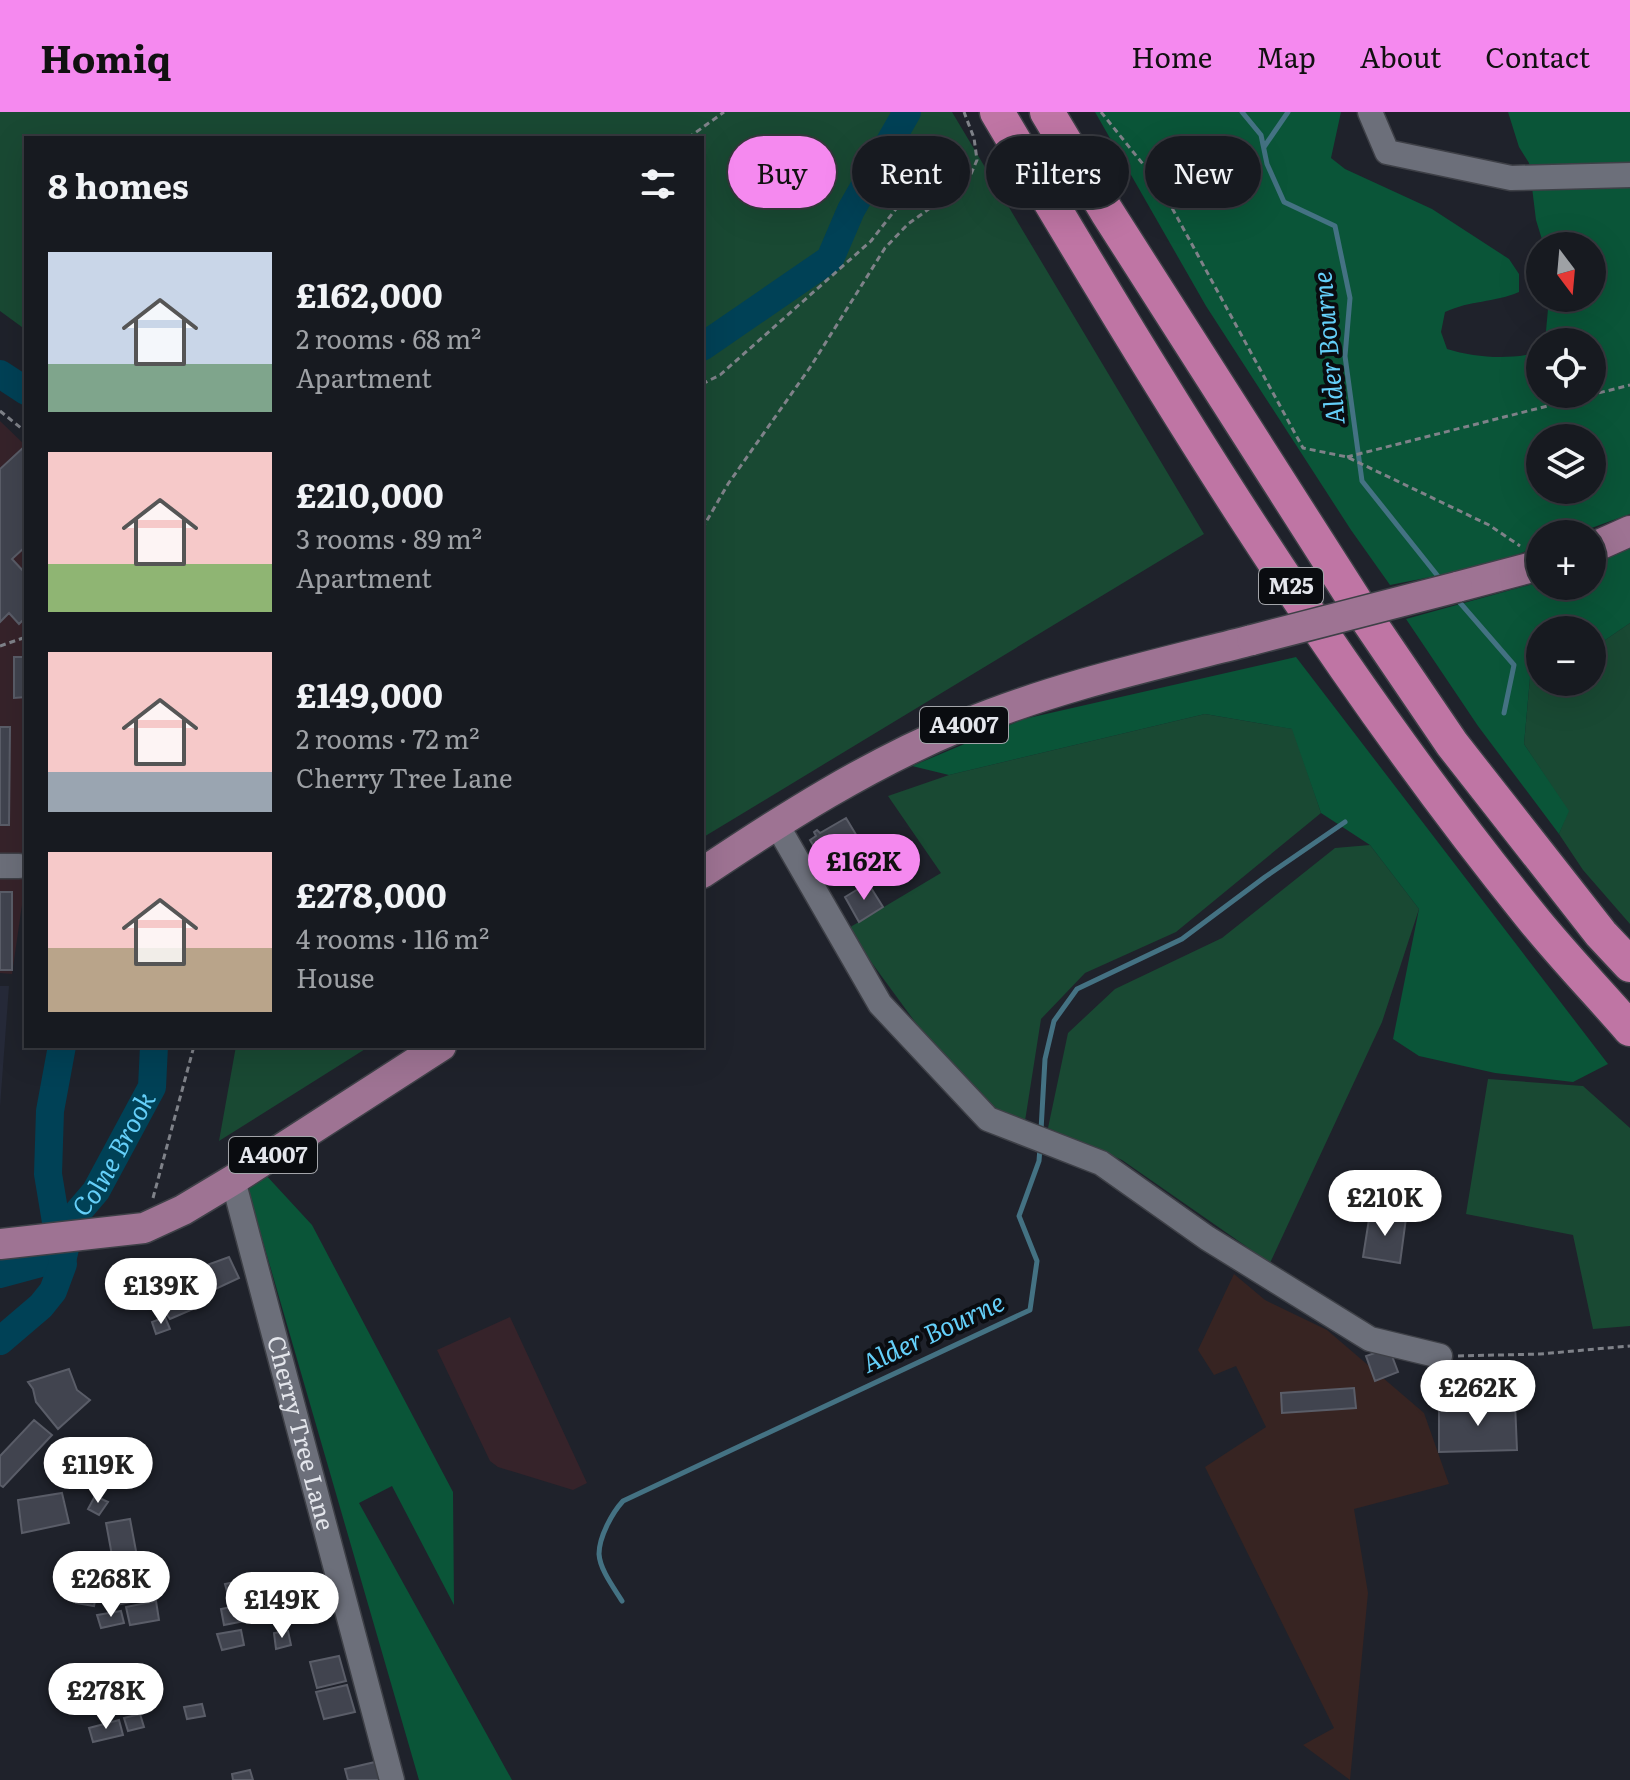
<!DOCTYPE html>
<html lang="en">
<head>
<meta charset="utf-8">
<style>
	:root { --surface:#171a20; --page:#202329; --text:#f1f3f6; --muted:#9ea1a5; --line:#36383e; --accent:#f589ef }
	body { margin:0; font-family:Literata,serif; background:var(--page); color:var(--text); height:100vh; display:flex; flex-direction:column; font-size:30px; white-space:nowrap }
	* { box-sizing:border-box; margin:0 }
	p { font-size:26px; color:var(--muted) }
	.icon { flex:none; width:44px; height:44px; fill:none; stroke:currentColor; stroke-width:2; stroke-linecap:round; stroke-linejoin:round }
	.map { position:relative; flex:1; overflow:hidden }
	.side { position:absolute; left:24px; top:24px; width:680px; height:912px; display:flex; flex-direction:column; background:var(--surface); border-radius:0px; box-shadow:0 8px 32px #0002,0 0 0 2px var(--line) }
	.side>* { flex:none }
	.top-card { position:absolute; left:728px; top:24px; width:760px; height:72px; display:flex; gap:16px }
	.needle { width:52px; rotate:164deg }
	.tools { position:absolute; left:1526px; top:120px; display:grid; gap:16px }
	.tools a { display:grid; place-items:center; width:80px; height:80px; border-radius:50%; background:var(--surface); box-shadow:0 8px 32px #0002,0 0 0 2px var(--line); font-size:40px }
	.price { position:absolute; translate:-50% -68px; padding:0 18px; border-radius:28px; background:#fff; color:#222; font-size:26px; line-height:52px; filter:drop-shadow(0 2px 4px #0008) }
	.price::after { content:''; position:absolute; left:50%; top:48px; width:24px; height:18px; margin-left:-12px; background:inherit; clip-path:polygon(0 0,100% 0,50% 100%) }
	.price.selected { background:var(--accent); color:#111 }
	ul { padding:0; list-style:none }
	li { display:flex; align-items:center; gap:24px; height:200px; padding:0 24px }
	li span { display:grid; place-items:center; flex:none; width:224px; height:160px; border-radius:0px; color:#555 }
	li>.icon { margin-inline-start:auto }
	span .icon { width:96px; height:96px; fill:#fffc; stroke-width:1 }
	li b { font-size:34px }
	h2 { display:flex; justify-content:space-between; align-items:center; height:96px; padding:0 24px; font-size:34px }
	.tag { padding:0 28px; border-radius:36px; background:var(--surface); box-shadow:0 8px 32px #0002,0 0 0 2px var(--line); font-size:28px; line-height:72px }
	.tag.selected { background:var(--accent); color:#111 }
	header { display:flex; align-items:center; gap:48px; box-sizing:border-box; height:112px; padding:0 40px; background:var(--accent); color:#111 }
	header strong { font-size:38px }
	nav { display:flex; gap:44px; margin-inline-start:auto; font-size:28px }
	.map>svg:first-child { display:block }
	.built { fill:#262a39 }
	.industrial { fill:#36232a }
	.education { fill:#372422 }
	.green { fill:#194933 }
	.forest { fill:#0a5538; fill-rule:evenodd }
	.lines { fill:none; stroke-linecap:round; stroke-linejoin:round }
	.stream { stroke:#447283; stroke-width:5 }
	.river { stroke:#004156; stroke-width:28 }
	.building { fill:#41444f; stroke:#5a5d68; stroke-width:2 }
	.minor-casing { stroke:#3e4047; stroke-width:27 }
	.major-casing { stroke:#3e4047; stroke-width:33 }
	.highway-casing { stroke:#3e4047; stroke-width:37 }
	.path { stroke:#7f8289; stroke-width:3; stroke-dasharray:6 4; stroke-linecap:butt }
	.minor { stroke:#6c6f7a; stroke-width:24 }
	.major { stroke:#9e7393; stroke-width:30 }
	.highway { stroke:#bf75a4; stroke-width:34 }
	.major-bridge-casing { stroke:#3e4047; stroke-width:33; stroke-linecap:butt }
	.major-bridge { stroke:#9e7393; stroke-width:30 }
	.labels { text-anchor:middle; stroke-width:8; stroke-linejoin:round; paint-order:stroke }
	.shield { fill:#0a0c10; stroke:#a3a5aa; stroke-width:2 }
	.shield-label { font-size:22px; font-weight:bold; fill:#e4e6ec }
	.street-label { font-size:24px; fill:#e4e6ec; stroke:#0a0c10 }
	.water-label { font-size:26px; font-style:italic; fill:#64cff9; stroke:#0a0c10 }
</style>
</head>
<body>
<header>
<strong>Homiq</strong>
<nav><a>Home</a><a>Map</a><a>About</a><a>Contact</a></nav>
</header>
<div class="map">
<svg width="1630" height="1668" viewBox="0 0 1630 1668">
	<rect width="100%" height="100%" fill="#1f222b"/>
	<!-- built -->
	<path class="built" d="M0 874H9L0 995Z"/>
	<!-- industrial -->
	<path class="industrial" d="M0 309 26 334V765L12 862 0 861Z
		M510 1205 587 1371 573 1378 498 1355 490 1349 437 1238Z"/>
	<!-- education -->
	<path class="education" d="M1234 1162 1265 1188 1327 1218 1424 1301 1449 1372 1354 1397 1368 1481 1350 1668 1303 1633 1334 1616 1205 1355 1266 1315 1236 1254 1214 1263 1198 1238Z"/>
	<!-- green -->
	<path class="green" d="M0 0H952L1204 422 702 726V26H26V218L0 199Z
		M1630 511V812L1583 758 1559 722 1568 699 1524 632 1530 566 1540 562V570H1592V537Z
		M1205 602 1293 617 1321 701 1176 820 1085 861 1041 907 1025 1009 989 994 918 914 847 817 941 761 888 684 949 663Z
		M1370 733 1419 797 1382 910 1270 1151 1122 1048 1048 1016 1068 921 1115 877 1222 826 1335 736Z
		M236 934H370L219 1029Z
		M1488 967 1583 974 1630 1016V1214L1593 1217 1573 1123 1466 1102Z"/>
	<!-- forest -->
	<path class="forest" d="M1095 0H1341L1331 46 1345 57 1432 97 1509 147 1519 162V180C1493 191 1471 188 1445 200L1441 220 1447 237C1476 246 1511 248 1540 240V282H1592V230H1545L1549 186H1592V134H1544L1536 108 1529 51 1519 35 1508 0H1630V402L1575 422H1540V434L1487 454 1390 473 1351 418 1206 194ZM1540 326H1592V378H1540Z
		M1630 435V511L1592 537V518H1540V562L1530 566 1524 632 1569 699 1559 722 1478 614 1406 507 1540 470V474H1592V450Z
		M1296 545 1608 952 1573 970 1495 961 1419 944 1393 927 1419 797 1370 733 1321 701 1292 617 1205 602 949 663 912 654 1024 607Z
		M264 1061 312 1113 453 1380 454 1493 392 1374 359 1391 512 1668H419L248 1078Z"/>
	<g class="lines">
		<!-- stream -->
		<path class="stream" d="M1242 0 1261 23 1267 52 1284 90 1335 114 1350 186 1345 244 1362 369 1441 468
			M1264 35 1288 0
			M1455 485 1514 553 1504 601
			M1041 1018 1045 947 1054 909 1077 877 1182 827 1265 765 1345 710
			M622 1489C614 1476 600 1458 599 1442 599 1425 612 1401 623 1389L1030 1198 1037 1149 1019 1104 1039 1049 1040 1036"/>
		<!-- river -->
		<g class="river">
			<path d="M702 235 830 147 851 98 907 0"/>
			<path d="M0 262 26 279"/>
			<path id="s1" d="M0 1162 63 1145 72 1107 96 1079 152 975 154 934"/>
			<path d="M0 1229 41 1194 53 1179 63 1152 48 1062 50 999 62 934"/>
		</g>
	</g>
	<!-- building -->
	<path class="building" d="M26 333V434L12 447 26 462V505L19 512 9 501 0 510V357Z
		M14 545H26V585L14 586Z
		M0 615H10L9 713H0Z
		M846 706 858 726 822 748 810 728 816 724 814 720 817 718 820 721Z
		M868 771 883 795 859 810 845 785Z
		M0 780H12V858H0Z
		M1370 1101 1406 1106 1400 1151 1363 1145Z
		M229 1145 239 1166 196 1186 198 1195 170 1207 165 1200 177 1195 172 1183 176 1181 171 1172 186 1165 185 1161Z
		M165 1205 170 1217 156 1222 152 1210Z
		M1389 1236 1398 1260 1375 1269 1366 1244Z
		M69 1257 77 1278 90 1288 58 1317 36 1290 33 1277 28 1270Z
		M1354 1276 1356 1296 1282 1301 1281 1281Z
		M1515 1291 1517 1338 1439 1340V1295Z
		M34 1308 52 1323 3 1375 0 1373V1344Z
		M62 1381 69 1411 22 1421 18 1388Z
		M95 1384 108 1390 99 1403 88 1397Z
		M130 1407 145 1487 121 1492 106 1411Z
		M245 1468 255 1507 224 1513 221 1497 231 1495 225 1472Z
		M79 1476 97 1480 94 1494 76 1491Z
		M156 1489 159 1508 130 1513 126 1495Z
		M121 1499 124 1511 101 1516 97 1503Z
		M241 1518 244 1533 222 1538 217 1522Z
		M288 1519 291 1533 276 1537 274 1521Z
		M339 1544 346 1569 317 1576 310 1550Z
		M347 1573 355 1600 324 1607 316 1580Z
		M202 1592 205 1604 187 1607 184 1595Z
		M140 1602 144 1615 128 1619 124 1606Z
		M119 1608 123 1623 93 1630 89 1616Z
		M375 1650 381 1668H348L345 1657Z
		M250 1658 253 1668H233L232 1662Z"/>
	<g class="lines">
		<defs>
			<g id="minor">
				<path d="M1370 0 1387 40 1511 66 1630 63"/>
				<path d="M777 713 880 892 988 1007 1101 1051 1207 1126 1370 1227 1440 1244"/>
				<path d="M0 754H19"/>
				<path id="s2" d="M233 1068 392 1668"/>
			</g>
			<path id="major" d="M1592 436 1630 419
				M1457 475 1540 453
				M702 761C784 706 869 652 961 614 1054 575 1154 553 1252 528
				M0 1132 144 1116 183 1098 233 1068 441 934"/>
			<path id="highway" d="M997 0C1160 276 1328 553 1530 803 1561 842 1597 879 1630 917
				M1047 0 1107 100 1357 492 1452 632 1601 822 1630 853"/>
		</defs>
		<!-- minor casing -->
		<use href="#minor" class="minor-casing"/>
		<!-- major casing -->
		<use href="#major" class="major-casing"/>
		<!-- highway casing -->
		<use href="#highway" class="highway-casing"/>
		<!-- path -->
		<path class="path" d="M1101 0 1159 72 1303 336 1347 345 1489 413 1520 434
			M688 26 724 0
			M702 272 720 263 871 129 923 62 967 69
			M0 299 26 320
			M1347 345 1630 273
			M702 417 728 372 811 254 885 136 908 112 968 69 977 48 974 26 964 0
			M0 534 26 525
			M153 1086 194 934
			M1458 1244 1540 1242 1630 1234"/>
		<!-- minor -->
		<use href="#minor" class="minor"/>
		<!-- major -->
		<use href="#major" class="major"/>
		<!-- highway -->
		<use href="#highway" class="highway"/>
		<defs>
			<path id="major-bridge" d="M1252 528 1457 475"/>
		</defs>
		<!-- major-bridge casing -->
		<use href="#major-bridge" class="major-bridge-casing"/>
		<!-- major-bridge -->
		<use href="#major-bridge" class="major-bridge"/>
	</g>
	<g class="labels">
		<!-- shield labels -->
		<g class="shield">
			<rect x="1259" y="456" width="64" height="36" rx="6"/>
			<rect x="920" y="595" width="88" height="36" rx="6"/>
			<rect x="229" y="1025" width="88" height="36" rx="6"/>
		</g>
		<g class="shield-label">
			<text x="1291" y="482">M25</text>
			<text x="964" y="621">A4007</text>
			<text x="273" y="1051">A4007</text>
		</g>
		<!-- street labels -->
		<g class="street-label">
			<text dy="8" stroke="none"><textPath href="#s2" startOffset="262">Cherry Tree Lane</textPath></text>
		</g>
		<!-- water labels -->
		<g class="water-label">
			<text transform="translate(1329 236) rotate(-95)" y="9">Alder Bourne</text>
			<text dy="9" stroke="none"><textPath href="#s1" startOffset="182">Colne Brook</textPath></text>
			<text transform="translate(933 1221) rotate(-25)" y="9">Alder Bourne</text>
		</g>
	</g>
</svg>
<div class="tools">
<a><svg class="needle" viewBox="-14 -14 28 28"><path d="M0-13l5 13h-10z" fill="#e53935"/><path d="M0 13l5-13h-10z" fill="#9ea1a5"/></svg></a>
<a><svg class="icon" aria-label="locate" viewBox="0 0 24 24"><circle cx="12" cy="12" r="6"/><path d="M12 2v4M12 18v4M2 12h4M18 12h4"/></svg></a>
<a><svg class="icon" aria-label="layers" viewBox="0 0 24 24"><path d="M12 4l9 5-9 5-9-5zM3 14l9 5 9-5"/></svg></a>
<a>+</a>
<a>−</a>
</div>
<b class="price selected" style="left:864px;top:790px">£162K</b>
<b class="price" style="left:1385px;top:1126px">£210K</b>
<b class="price" style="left:161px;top:1214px">£139K</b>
<b class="price" style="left:1478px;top:1316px">£262K</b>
<b class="price" style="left:98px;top:1393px">£119K</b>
<b class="price" style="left:111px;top:1507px">£268K</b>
<b class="price" style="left:282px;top:1528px">£149K</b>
<b class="price" style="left:106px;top:1619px">£278K</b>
<div class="top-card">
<a class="tag selected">Buy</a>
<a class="tag">Rent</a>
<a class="tag">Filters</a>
<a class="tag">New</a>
</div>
<section class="side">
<h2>8 homes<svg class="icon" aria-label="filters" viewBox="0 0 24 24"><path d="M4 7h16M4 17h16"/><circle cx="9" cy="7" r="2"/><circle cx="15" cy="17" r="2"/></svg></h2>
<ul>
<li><span style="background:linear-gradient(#c9d6e8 70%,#7fa58c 0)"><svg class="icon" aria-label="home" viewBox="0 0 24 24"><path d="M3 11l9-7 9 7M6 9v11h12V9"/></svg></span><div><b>£162,000</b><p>2 rooms · 68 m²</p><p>Apartment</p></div></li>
<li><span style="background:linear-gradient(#f6c9c9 70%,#8fb573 0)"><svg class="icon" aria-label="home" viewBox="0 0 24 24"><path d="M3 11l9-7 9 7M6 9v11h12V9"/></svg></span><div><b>£210,000</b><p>3 rooms · 89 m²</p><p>Apartment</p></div></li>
<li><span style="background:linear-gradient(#f6c9c9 75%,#9aa5b1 0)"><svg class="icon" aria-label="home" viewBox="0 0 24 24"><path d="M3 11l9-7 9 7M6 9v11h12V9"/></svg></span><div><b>£149,000</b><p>2 rooms · 72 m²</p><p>Cherry Tree Lane</p></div></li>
<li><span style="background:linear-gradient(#f6c9c9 60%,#b9a48a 0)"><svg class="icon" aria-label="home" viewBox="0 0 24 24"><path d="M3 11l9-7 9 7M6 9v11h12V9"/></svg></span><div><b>£278,000</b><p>4 rooms · 116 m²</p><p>House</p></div></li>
</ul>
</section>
</div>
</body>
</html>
